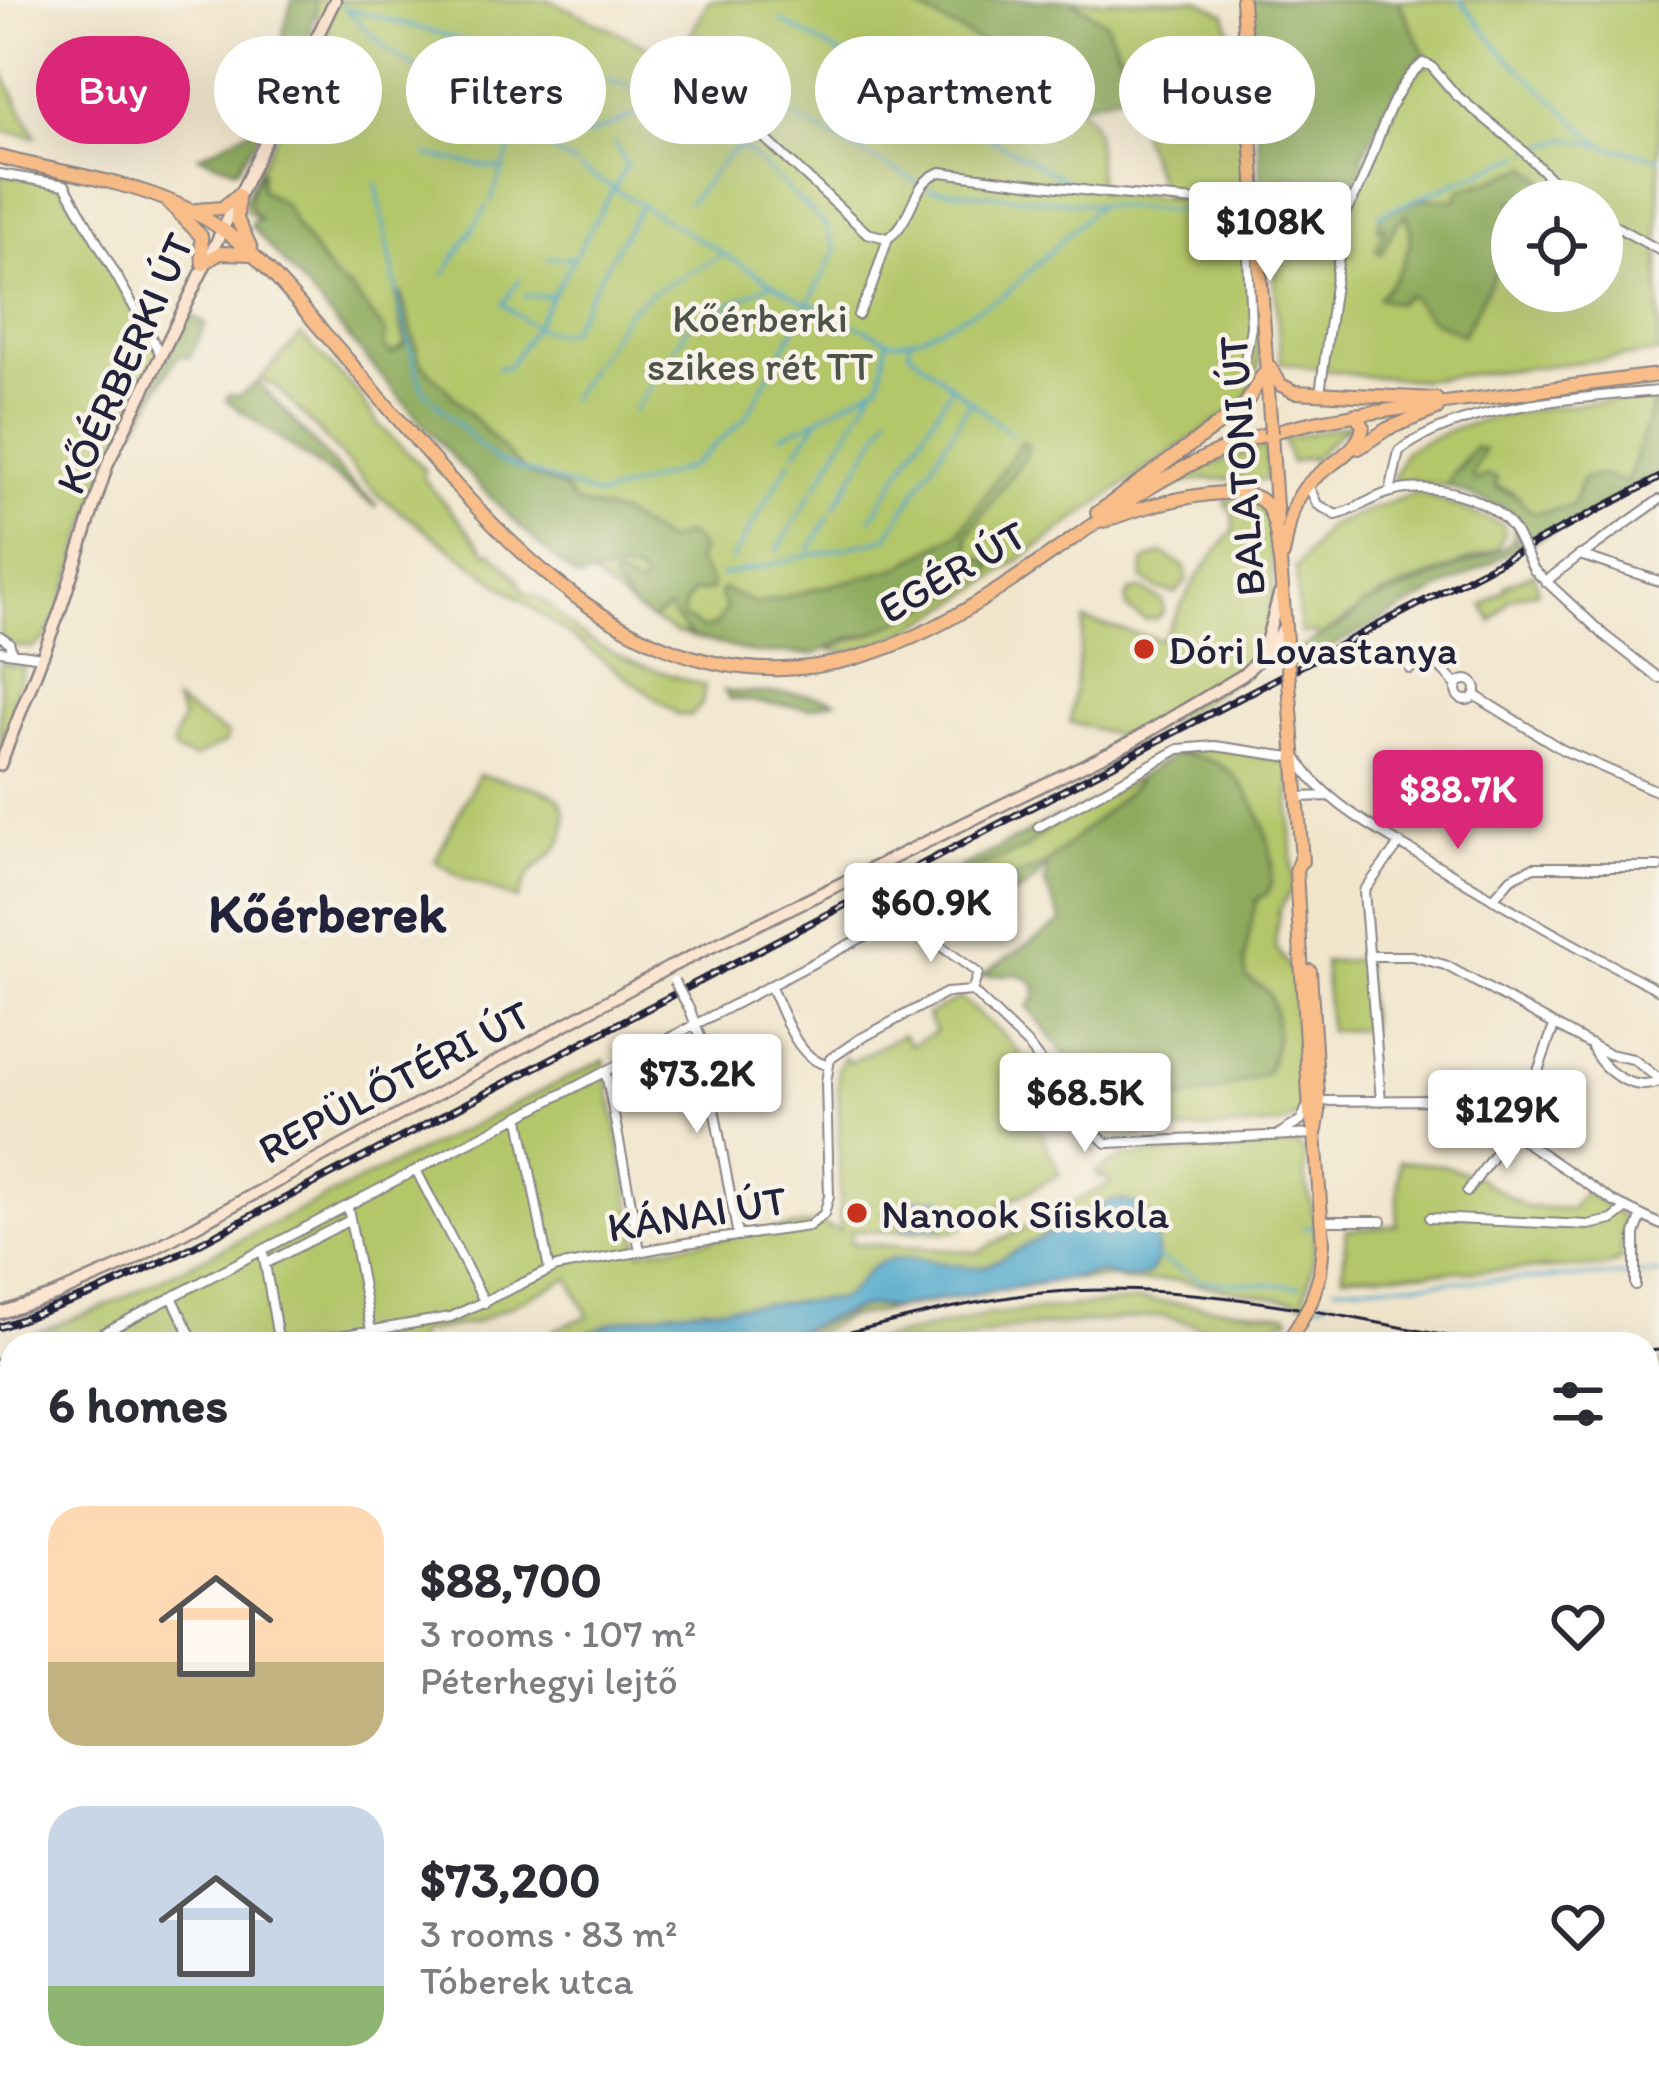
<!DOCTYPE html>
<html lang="en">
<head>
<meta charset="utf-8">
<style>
	:root { --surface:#fff; --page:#f7f7f7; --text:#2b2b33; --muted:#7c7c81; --accent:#db2777 }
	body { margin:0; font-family:Itim,sans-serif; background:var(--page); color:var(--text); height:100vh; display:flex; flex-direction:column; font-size:45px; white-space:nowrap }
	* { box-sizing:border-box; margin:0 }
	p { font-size:39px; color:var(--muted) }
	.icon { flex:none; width:66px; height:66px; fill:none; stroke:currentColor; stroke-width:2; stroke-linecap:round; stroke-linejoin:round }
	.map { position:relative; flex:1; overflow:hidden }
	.details { position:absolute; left:0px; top:1332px; width:1659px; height:768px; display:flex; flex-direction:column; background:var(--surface); border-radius:36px 36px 0 0; box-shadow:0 12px 48px #0002 }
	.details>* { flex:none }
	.top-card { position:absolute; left:36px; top:36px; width:1587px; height:108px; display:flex; gap:24px }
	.controls { position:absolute; left:1491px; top:180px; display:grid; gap:24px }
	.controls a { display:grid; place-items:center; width:132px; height:132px; border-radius:50%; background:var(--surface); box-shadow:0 12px 48px #0002; font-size:60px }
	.price { position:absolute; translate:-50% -102px; padding:0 27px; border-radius:12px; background:#fff; color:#222; font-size:39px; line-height:78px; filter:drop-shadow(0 3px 6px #0008) }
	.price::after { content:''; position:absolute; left:50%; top:72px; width:36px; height:27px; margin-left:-18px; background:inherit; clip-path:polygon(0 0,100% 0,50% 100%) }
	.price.active { background:var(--accent); color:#fff }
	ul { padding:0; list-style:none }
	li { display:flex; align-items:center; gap:36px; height:300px; padding:0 48px }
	li span { display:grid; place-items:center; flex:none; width:336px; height:240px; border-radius:36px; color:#555 }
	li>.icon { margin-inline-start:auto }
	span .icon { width:144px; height:144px; fill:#fffc; stroke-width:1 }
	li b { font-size:51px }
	h2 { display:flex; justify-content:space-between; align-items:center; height:144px; padding:0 48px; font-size:51px }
	.chip { padding:0 42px; border-radius:54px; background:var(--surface); box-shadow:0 12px 48px #0002; font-size:42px; line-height:108px }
	.chip.active { background:var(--accent); color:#fff }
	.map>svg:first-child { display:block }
	.green { fill:#b3c669; stroke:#6a7452; stroke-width:3; fill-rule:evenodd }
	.forest { fill:#8eab5d; stroke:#58664c; stroke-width:3 }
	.water { fill:#4ea7cb; stroke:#386483; stroke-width:3 }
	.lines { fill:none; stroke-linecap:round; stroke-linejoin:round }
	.stream { stroke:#4ea7cb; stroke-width:3 }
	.street-casing { stroke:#8a8484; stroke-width:12 }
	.secondary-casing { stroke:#8a8484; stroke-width:15 }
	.primary-casing { stroke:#8a8484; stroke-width:16 }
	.street { stroke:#fff; stroke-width:8 }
	.secondary { stroke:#fce5d0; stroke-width:10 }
	.primary { stroke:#f8bd89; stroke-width:12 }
	.tram { stroke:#22223b; stroke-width:3 }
	.rail-casing { stroke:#22223b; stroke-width:8 }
	.rail { stroke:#f7f3e8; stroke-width:3; stroke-dasharray:9; stroke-linecap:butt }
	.street-bridge-casing { stroke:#8a8484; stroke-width:12; stroke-linecap:butt }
	.primary-bridge-casing { stroke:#8a8484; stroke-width:16; stroke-linecap:butt }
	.street-bridge { stroke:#fff; stroke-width:8 }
	.primary-bridge { stroke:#f8bd89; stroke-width:12 }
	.poi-dot { fill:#c8321e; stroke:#f7f3e8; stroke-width:4.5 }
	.labels { text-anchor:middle; stroke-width:9; stroke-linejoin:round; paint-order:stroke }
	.park-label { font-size:42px; fill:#4e5349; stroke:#f7f3e8 }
	.street-label { font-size:42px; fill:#22223b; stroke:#f7f3e8 }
	.poi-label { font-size:42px; fill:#22223b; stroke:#f7f3e8; text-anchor:start }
	.district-label { font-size:54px; font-weight:bold; fill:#22223b; stroke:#f7f3e8 }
</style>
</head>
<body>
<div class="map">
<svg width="1659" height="2100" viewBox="0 0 1659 2100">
	<rect width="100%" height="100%" fill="#f7f3e8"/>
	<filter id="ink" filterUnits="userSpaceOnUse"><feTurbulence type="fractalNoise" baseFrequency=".00833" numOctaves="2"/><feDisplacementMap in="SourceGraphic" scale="24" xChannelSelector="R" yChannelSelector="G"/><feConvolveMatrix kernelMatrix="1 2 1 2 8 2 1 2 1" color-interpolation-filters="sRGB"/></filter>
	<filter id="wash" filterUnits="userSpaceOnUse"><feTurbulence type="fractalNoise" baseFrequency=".004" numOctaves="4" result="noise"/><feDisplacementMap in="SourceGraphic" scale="48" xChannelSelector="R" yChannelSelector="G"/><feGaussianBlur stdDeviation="2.7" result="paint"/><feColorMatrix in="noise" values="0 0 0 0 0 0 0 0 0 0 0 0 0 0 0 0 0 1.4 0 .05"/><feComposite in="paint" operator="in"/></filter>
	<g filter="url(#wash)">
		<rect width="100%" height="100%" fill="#f1e5cc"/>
		<!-- green -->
		<path class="green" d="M301 0H550L677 61 709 0H924L1050 77 1090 119 1096 132 1099 192 1255 206 1249 242 1252 232 1259 365 1247 397 1232 411C1189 440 1145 470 1102 500 1052 535 889 666 830 650 845 640 858 640 874 633 915 614 955 594 992 569L994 563 979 560 957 568 816 654 754 653 674 632 635 610 568 557 263 220 247 212 244 199 330 29Z
			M1071 0H1198L1226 14 1241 82 1246 200 1199 199 1193 190 1186 198 1164 195 1137 124 1146 119C1127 73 1119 22 1071 0Z
			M1398 0H1659V353L1422 380 1361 376 1281 363 1270 225 1346 233 1348 214 1405 85 1415 70 1430 64ZM1512 201H1602V291H1512Z
			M0 67 36 137 0 131Z
			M0 174 59 182 160 353 108 463 60 611 44 640 31 648 0 644Z
			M301 335 355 390 379 425 424 469V479L487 553 491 551 517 578 525 593C547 596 555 614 571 627 611 658 657 671 705 686L702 704 691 716 677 714 379 496 277 387 260 379Z
			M1655 398 1627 483 1602 476 1572 506 1531 514 1511 491 1474 481 1473 474 1483 450 1474 448 1451 475 1448 486 1393 479 1405 451C1482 409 1568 403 1655 398Z
			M1357 423 1338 434 1311 461 1309 457 1291 463 1283 439Z
			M1265 445 1268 480 1207 479 1182 483V478L1193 472Z
			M1416 492 1502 524 1505 530 1497 549 1380 596 1318 638 1316 633H1300L1296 568 1328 526Z
			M1226 499C1263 501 1267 506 1271 543 1285 677 1231 682 1129 743L1126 738 1070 722 1084 620 1162 640 1195 580 1234 529 1233 512 1225 505Z
			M1162 553 1185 567 1187 580 1176 593 1160 590 1142 579 1144 561Z
			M1534 573 1538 591 1509 599 1492 622 1483 605 1506 588 1505 585Z
			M1142 589 1162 601 1164 611 1158 618 1145 620 1127 609 1126 599 1130 592Z
			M0 663 24 667 12 704 16 709 8 728 2 729 7 732 0 748Z
			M175 702 228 735 226 742 194 758 177 753 172 747 182 718Z
			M1220 748 1289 763 1293 887 1279 911 1275 946 1297 979 1301 1115 1280 1125 1143 1133 1138 1139C1107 1139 1105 1139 1087 1112L1135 1088C1170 1113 1230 1087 1266 1073 1279 1046 1279 1021 1269 992L1246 978C1243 957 1247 927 1254 907 1262 884 1272 891 1273 861L1173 752Z
			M478 775C498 780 537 785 553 795 570 805 568 835 557 848 535 872 530 864 518 900L459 876 435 861Z
			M1136 779 1138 782 1127 793 1039 870 933 909 924 889 1023 850 1052 825Z
			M1363 959 1370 1029 1329 1031 1324 962Z
			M960 998 1007 1038 1061 1104 1036 1121 1060 1174 953 1232 851 1231V1243L978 1252 1110 1183 1107 1176 1100 1179 1096 1172 1125 1156 1299 1145 1306 1156C1303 1185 1309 1190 1313 1213 1317 1245 1314 1272 1303 1302L1174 1280 1131 1283 1114 1278 1062 1280 845 1318 816 1333 744 1344 800 1332 867 1306 891 1308 1100 1273 1136 1279 1151 1270C1159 1238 1161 1204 1118 1200L986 1266C951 1272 918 1252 882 1262 865 1268 857 1290 840 1299L675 1310 614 1322 561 1344H542L555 1329 588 1316 569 1278 475 1323 417 1333 418 1344H19L17 1340 106 1306 604 1060 640 1251 816 1223 840 1231 838 1068 845 1057 849 1063 903 1034 910 1045 935 1032 927 1015Z
			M1399 1161 1443 1165 1475 1176 1526 1207 1571 1209 1585 1191 1624 1218 1621 1261 1604 1267 1343 1275 1346 1230 1397 1225Z
			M1141 1300 1288 1314 1290 1319 1282 1320 1254 1341 1163 1316 1009 1329 948 1344H861L992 1314Z
			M1659 1363V1676L1647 1674V1364Z
			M12 1549V1878L0 1872V1556Z
			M1647 1788 1659 1799 1658 2051 1647 2048Z
			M620 2088H786L779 2100H637Z
			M1262 2088H1602L1601 2100H1246Z"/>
		<!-- forest -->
		<path class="forest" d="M292 0H315C322 31 257 142 236 169L199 156 259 125Z
			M903 0H1071L1106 22 1134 90 1077 106 1034 72Z
			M1248 0H1398L1427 59 1419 58 1396 90 1362 157 1364 163 1346 207 1337 210 1269 204 1262 196Z
			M1529 167 1544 180 1533 201H1512V241L1463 335 1432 320 1408 295 1397 303 1378 298C1398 277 1420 242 1406 214L1396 225 1381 254 1376 251 1385 227 1378 229 1381 214 1423 198 1455 200 1461 190Z
			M262 169 261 189 287 206 295 225 333 277 352 290 385 332 384 347 391 354 405 345 396 295 401 294 420 361 516 463 530 474 564 488 575 503 621 514 666 542 687 534 702 548 697 563 711 581 712 590 693 592 684 606 683 617 703 629 716 625 726 609 720 594 723 589 756 604 895 569 959 533 1022 441 1028 444 1027 454 968 535 970 555 994 563 992 568 935 605 871 634 849 638 816 654 754 653 691 637 668 609 652 620 635 610 611 580 617 576 640 589 644 579C628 563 599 575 578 579 454 475 360 345 251 226L254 220 260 219C241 204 251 188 262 169Z
			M189 314 206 324 190 358 180 356 174 362 137 426 134 424Z
			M258 382 345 477 376 504 375 506 226 400 229 395 239 396Z
			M1659 397V475L1524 546 1507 510 1448 486 1451 475 1461 468 1474 448 1484 450 1473 474 1474 481 1488 475 1497 478 1496 488 1518 496C1534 523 1544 510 1572 506L1583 478 1602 475 1627 483 1655 398Z
			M1513 535 1520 547 1297 665 1295 651 1351 619 1362 606 1498 551 1513 541Z
			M724 691C762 695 799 689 835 701L810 708 729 699Z
			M1175 754C1192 755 1215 759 1229 771 1258 797 1281 856 1268 893L1256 900 1244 961 1247 978 1269 992C1279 1021 1279 1046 1266 1073 1229 1087 1189 1105 1149 1097 1134 1094 1123 1077 1106 1072L1101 1081 1102 1092 1095 1094 1028 1007 1036 996V986C1018 966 1004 977 980 976L1062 922 1045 885 1047 863 1127 793 1138 782 1136 779Z
			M1058 817 1061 819 1023 850 925 889 934 909 1044 865C1040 896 942 928 920 907V889Z
			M1647 1674 1659 1676V1752L1647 1754Z
			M0 1872 12 1878V2088H620L637 2100H0Z
			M786 2088H1262L1246 2100H701H778Z"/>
		<!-- water -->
		<path class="water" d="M942 1198 943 1226 903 1228 902 1200Z
			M1113 1200 1137 1204C1154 1220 1171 1270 1139 1278 1126 1281 1112 1274 1100 1273L891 1308C859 1298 809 1330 776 1338 708 1353 631 1344 561 1344L614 1322 675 1310 839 1299C859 1290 865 1267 882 1262 917 1251 951 1271 986 1266Z"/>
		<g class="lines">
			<!-- stream -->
			<path class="stream" d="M1460 0 1502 52 1603 146
				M339 4 342 6
				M346 8 673 98 695 100 712 93
				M346 9 389 51 576 165
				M781 21 1069 182
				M718 89H728L777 108 930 189 1098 205
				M584 137 670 100
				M1530 151 1567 138 1659 158
				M426 155 504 170
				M581 169 804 302 815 305
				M376 183 402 317 422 388 430 396
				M491 201 517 130
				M689 202 732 151 741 149
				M1379 215 1522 155
				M1268 218 1339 225
				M548 258H570
				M444 275 487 206
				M520 279 503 304C522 319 543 338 568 332L640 207
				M524 296H552
				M818 306 829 310
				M846 320 850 322
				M536 324 627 165 614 142
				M854 324 888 340 898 342 922 336 1005 295 1098 205 1247 216
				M910 340 909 351 1011 434
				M497 369 509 366 534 328
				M570 399 628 311 651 293 721 256
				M434 401 495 460 600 497 690 467 746 418 836 251 826 226 742 146
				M634 411 690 324 772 283
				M781 436 817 419
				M796 452 820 417 880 383 888 340
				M817 485 874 387
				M834 508 890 414
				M871 519 952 386
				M777 551 813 491
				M809 551 829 516
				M731 561 791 460
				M720 576 887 538 971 401
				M1305 1228 1314 1227
				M1152 1255 1202 1281 1300 1286
				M1334 1286 1659 1274
				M1318 1303 1329 1300
				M0 1520 12 1514"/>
		</g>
	</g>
	<g filter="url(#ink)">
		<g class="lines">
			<defs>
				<path id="street" d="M678 58 867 233 887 238
					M0 174 65 185 160 353
					M1602 219 1659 250
					M858 315 871 289 888 238C914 222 910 181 941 172L1098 192 1337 214 1345 212C1377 168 1379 99 1423 63L1431 66 1456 95 1516 144 1573 201
					M1245 360 1251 327 1247 234 1256 228
					M1320 393 1345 212
					M1308 485 1317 504 1336 515C1355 511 1370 498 1388 493 1427 480 1496 496 1516 534
					M1390 492 1399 451C1465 403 1580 398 1659 391
					M1582 555 1659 500
					M1534 570 1604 635 1659 678
					M1545 582 1580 555 1659 581
					M0 636 9 642 12 652
					M0 651 42 657
					M1410 669 1421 660 1431 658 1457 686
					M1456 690a10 10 0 1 1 20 0a10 10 0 1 1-20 0Z
					M1474 695 1563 750 1659 792
					M1299 797 1329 796
					M1038 827 1179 749 1215 746 1297 758C1323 805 1397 841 1442 868 1513 911 1585 952 1659 990
					M1493 899 1511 878 1534 867H1659
					M1370 956H1412L1445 965 1608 1054 1633 1059 1659 1079
					M770 986C784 1013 795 1058 827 1065
					M690 1010 701 1039 738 1236
					M1591 1045C1601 1070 1632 1093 1659 1082
					M606 1073 640 1251
					M1318 1101 1437 1100 1470 1105 1614 1202 1659 1224
					M1381 1101 1364 891 1400 843
					M520 1119 549 1270
					M1279 1134 1301 1121 1306 1109
					M417 1172 485 1303
					M1467 1192 1522 1116 1554 1026
					M348 1208 371 1330
					M1430 1218 1588 1225 1612 1220 1626 1209
					M1323 1221H1382
					M263 1252 279 1344
					M265 1264 350 1220
					M1635 1285V1234L1641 1217
					M173 1299 195 1344
					M82 1344 894 921 910 924 978 973 972 991
					M291 1344 451 1317 557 1267 686 1243 809 1226 824 1214 829 1196 826 1082 830 1059 858 1040 946 993 972 991 1029 1046 1093 1132 1107 1143 1315 1134
					M0 1363 12 1367
					M1647 1373 1659 1374
					M0 1439 12 1437
					M0 1556 12 1549
					M1647 1589 1659 1578
					M0 1642 12 1653
					M0 1872 12 1877
					M752 2088 771 2100
					M1343 2088 1376 2100
					M1524 2100 1526 2088"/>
				<path id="secondary" d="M1265 646 1279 595
					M0 765 60 611 108 463 335 0
					M0 1313 55 1295 126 1264 668 968 1129 743 1243 675 1268 650 1285 626"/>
				<path id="primary" d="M1242 0 1270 419
					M0 157C80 178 156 182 226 232 265 261 294 299 326 335 445 468 584 676 783 669 956 664 1073 512 1224 449 1290 421 1360 414 1430 405 1507 395 1583 384 1659 375
					M238 195 237 219 251 248
					M168 202 201 236 203 264
					M196 210 222 208 237 196
					M203 264 220 253 252 254
					M1270 367 1281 385 1295 392 1436 399
					M1271 433 1277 521
					M1359 448 1387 429 1437 409
					M1097 513 1244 406 1263 375
					M1105 521C1135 508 1233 480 1261 500 1277 512 1277 544 1280 562
					M1283 555C1288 532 1289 510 1304 489 1320 467 1360 454 1363 426L1356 414
					M1280 560 1287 655
					M1290 695 1302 861
					M1301 856 1296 871 1310 1114 1315 1134 1323 1243 1320 1274 1311 1302
					M1310 971 1319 1112 1316 1130
					M1286 1344 1299 1324
					M1647 1788 1659 1799
					M1652 2100 1659 2043"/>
			</defs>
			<!-- street casing -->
			<use href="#street" class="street-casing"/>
			<!-- secondary casing -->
			<use href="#secondary" class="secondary-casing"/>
			<!-- primary casing -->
			<use href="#primary" class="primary-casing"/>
			<!-- street -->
			<use href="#street" class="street"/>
			<!-- secondary -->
			<use href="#secondary" class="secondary"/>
			<!-- primary -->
			<use href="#primary" class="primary"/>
			<!-- tram -->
			<path class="tram" d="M800 1344C881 1326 960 1301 1042 1293 1193 1279 1341 1317 1489 1344
				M1647 1351 1659 1350
				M0 1543 12 1536"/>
			<defs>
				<path id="rail" d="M0 1327 97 1292 181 1253 1659 478"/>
			</defs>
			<!-- rail casing -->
			<use href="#rail" class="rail-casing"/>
			<!-- rail -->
			<use href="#rail" class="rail"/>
			<defs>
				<path id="street-bridge" d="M1516 534 1534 570
					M674 981 690 1010"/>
				<path id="primary-bridge" d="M1270 419 1271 433
					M1287 655 1290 695
					M1299 1324 1311 1302"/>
			</defs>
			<!-- street-bridge casing -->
			<use href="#street-bridge" class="street-bridge-casing"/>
			<!-- primary-bridge casing -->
			<use href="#primary-bridge" class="primary-bridge-casing"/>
			<!-- street-bridge -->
			<use href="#street-bridge" class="street-bridge"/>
			<!-- primary-bridge -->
			<use href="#primary-bridge" class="primary-bridge"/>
		</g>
	</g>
	<!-- markers -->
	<g class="poi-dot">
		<circle cx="1144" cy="649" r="12"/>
		<circle cx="857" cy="1213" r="12"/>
	</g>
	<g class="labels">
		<!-- park labels -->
		<g class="park-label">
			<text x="760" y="332">Kőérberki<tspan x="760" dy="48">szikes rét TT</tspan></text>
		</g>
		<!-- street labels -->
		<g class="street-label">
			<text transform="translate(124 363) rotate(-66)" y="15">KŐÉRBERKI ÚT</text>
			<text transform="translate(1241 466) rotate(-94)" y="15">BALATONI ÚT</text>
			<text transform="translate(952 571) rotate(-30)" y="15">EGÉR ÚT</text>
			<text transform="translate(394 1081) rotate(-28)" y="15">REPÜLŐTÉRI ÚT</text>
			<text transform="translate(697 1213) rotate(-9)" y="15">KÁNAI ÚT</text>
		</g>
		<!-- poi labels -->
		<g class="poi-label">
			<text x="1168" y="664">Dóri Lovastanya</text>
			<text x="881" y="1228">Nanook Síiskola</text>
		</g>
		<!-- district labels -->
		<g class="district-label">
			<text x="327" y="932">Kőérberek</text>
		</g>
	</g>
</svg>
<div class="controls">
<a><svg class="icon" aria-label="locate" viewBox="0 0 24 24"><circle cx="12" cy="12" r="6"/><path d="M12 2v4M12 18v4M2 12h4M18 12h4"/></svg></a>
</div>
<b class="price" style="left:1270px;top:284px">$108K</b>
<b class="price active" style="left:1458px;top:852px">$88.7K</b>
<b class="price" style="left:931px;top:965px">$60.9K</b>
<b class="price" style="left:697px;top:1136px">$73.2K</b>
<b class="price" style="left:1085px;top:1155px">$68.5K</b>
<b class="price" style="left:1507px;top:1172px">$129K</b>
<div class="top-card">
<a class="chip active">Buy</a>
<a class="chip">Rent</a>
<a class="chip">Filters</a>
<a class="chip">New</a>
<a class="chip">Apartment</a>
<a class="chip">House</a>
</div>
<section class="details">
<h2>6 homes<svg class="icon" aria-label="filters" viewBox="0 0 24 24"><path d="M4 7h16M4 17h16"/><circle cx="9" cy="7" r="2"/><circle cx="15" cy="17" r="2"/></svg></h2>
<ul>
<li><span style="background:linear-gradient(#ffd9b3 65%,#c2b280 0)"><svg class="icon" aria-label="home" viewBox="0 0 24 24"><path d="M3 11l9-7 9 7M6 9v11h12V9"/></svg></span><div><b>$88,700</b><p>3 rooms · 107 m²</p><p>Péterhegyi lejtő</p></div><svg class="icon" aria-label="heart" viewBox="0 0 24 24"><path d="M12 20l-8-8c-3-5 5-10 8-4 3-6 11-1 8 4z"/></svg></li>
<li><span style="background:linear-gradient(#c9d6e8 75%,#8fb573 0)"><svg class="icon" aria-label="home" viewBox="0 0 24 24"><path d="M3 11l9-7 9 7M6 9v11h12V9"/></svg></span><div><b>$73,200</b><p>3 rooms · 83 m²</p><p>Tóberek utca</p></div><svg class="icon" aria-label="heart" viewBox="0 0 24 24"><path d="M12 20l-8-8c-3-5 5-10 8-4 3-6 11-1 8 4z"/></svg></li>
</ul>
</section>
</div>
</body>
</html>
